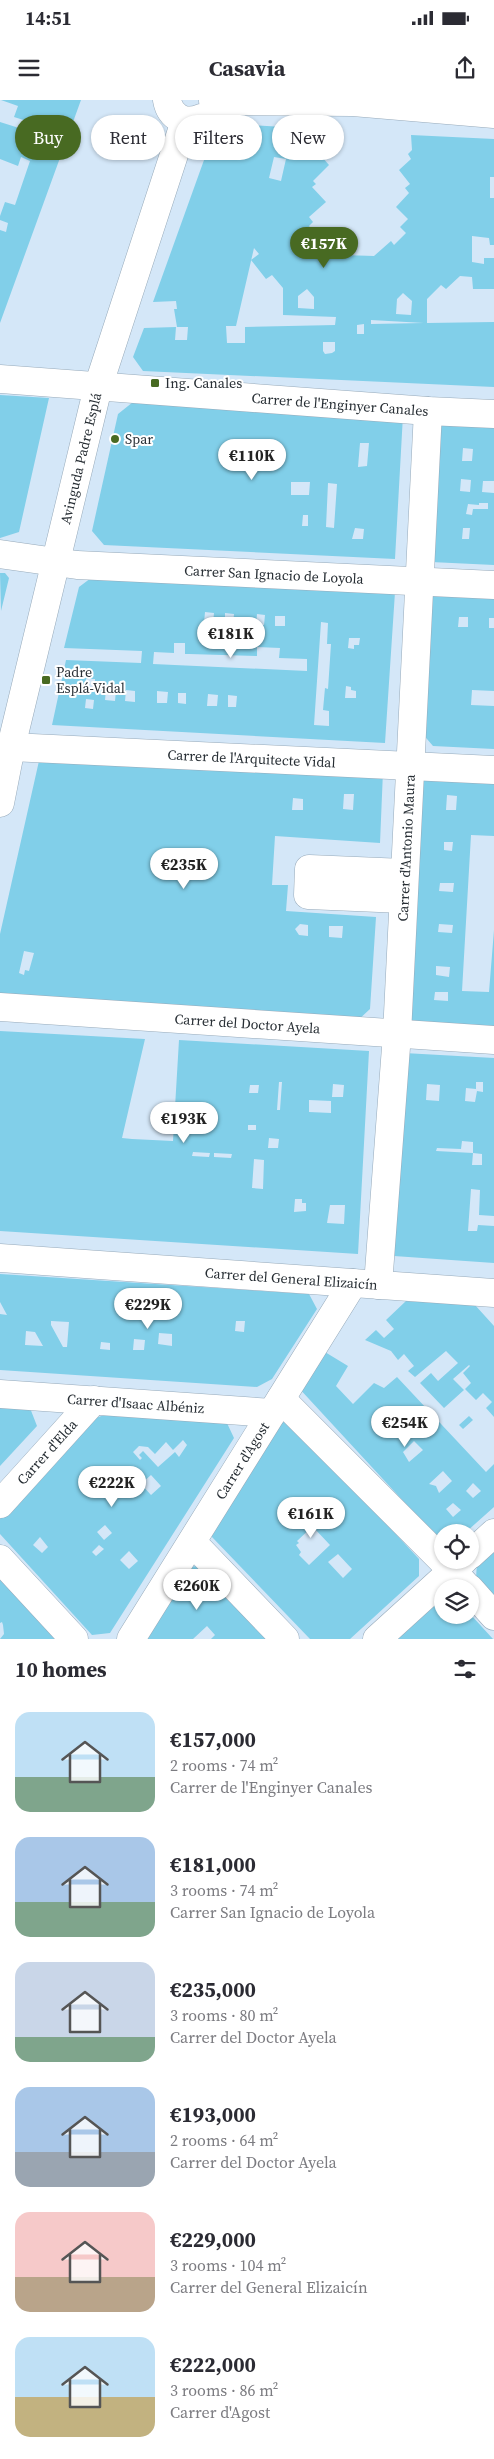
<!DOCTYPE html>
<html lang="en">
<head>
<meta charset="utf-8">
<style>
	:root { --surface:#fff; --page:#f7f7f7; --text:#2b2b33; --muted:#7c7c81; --accent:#486a22 }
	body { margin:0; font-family:"Source Serif 4",serif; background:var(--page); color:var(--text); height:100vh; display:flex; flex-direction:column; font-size:19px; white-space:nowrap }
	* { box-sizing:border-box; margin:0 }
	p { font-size:16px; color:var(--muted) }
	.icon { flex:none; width:28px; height:28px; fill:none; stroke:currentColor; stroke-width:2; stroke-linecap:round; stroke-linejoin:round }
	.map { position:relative; height:1539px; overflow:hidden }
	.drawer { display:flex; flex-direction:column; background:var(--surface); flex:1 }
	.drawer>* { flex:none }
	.top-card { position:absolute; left:15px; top:15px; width:465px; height:45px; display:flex; gap:10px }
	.tools { position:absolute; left:434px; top:1424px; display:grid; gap:10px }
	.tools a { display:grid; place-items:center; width:45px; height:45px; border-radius:50%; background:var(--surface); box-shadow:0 1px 4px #0004; font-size:25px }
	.price { position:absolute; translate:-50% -42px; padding:0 11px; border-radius:18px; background:#fff; color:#222; font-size:16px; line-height:32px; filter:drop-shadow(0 1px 2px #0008) }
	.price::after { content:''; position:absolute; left:50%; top:30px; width:15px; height:11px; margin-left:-8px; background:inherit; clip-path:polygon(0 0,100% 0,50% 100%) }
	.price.current { background:var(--accent); color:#fff }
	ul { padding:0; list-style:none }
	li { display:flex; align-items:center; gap:15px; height:125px; padding:0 15px }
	li span { display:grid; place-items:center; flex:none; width:140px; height:100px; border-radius:15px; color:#555 }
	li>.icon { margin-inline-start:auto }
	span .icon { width:60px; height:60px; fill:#fffc; stroke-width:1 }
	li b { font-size:21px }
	h2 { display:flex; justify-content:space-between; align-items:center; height:60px; padding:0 15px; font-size:21px }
	.tag { padding:0 18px; border-radius:22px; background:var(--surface); box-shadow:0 1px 4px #0004; font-size:18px; line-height:45px }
	.tag.current { background:var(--accent); color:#fff }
	.status { display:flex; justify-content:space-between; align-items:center; height:35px; padding:0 25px; background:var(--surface); direction:ltr }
	.status svg { height:14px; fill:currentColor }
	header { display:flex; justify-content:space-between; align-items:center; height:65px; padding:0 15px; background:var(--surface); font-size:22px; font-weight:700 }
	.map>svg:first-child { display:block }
	.building { fill:#81cfe9; fill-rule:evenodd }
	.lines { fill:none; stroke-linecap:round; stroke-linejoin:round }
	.minor-casing { stroke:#97aaba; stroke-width:29 }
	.minor { stroke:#fff; stroke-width:28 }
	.poi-dot { fill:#486a22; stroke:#fff; stroke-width:2 }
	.labels { text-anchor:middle; stroke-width:4; stroke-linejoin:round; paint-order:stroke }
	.poi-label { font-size:14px; fill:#272e34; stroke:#fff; text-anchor:start }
	.street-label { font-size:14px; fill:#272e34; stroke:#fff }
</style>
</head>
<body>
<div class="status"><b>14:51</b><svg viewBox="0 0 49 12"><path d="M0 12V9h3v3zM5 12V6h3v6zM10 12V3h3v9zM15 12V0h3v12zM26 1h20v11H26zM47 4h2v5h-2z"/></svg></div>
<header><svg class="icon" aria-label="menu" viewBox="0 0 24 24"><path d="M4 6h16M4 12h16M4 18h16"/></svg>Casavia<svg class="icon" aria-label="share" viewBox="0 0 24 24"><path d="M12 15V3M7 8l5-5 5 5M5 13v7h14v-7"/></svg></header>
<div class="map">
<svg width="494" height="1539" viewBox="0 0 494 1539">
	<rect width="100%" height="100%" fill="#d4e7f8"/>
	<!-- building -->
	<path class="building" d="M1 0H81L0 223V130L6 132 8 123 0 120V116L5 102 15 105 30 61 21 57 18 66 0 59V22L19 28 15 38 26 42 33 23 14 17 18 6Z
		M230 24 318 29 316 42 320 45 315 49 329 65 313 81 316 84 312 87 326 102 309 117 313 122 309 126 324 144 328 140 343 155 374 156 391 141 394 145 406 133 400 127 408 119 396 107 409 93 405 88 410 84 399 70 411 59 408 54 412 50 411 35 494 39V77H490V98H494V145H490L489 138 472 136V162L484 164V158H494V189H473L472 177 460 176 446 189 441 185 427 199V223L494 222V287L143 271 133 257 144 228 176 227 175 240H187L188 227H177L174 209H177L176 201 153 202 213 35ZM274 57 286 59 281 81 269 78ZM254 148 259 154 251 160 266 179 272 175 283 188V215L336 217 335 225 245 227V243H227L226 226H236ZM307 189 314 197V209L298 208V196ZM403 193 412 201 411 215 396 214 397 199ZM371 220 424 223 371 224ZM364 224V234H357V225ZM323 242H335V251L332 253 325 254 323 251Z
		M0 295 49 298 19 432 0 438Z
		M133 302 403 315 395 459 104 445 92 431 118 314ZM360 343H369L367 366 358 367ZM291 382H310L309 395H291ZM328 383 337 384 334 428 326 427ZM303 415H308V426H302ZM355 428 364 429 363 439H352Z
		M439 317 494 320V381H483L482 392 494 393V465L431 462ZM463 348 473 349 472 361H462ZM461 379 471 380 470 392 460 391ZM479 403H488V409H473L472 415 466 414 468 404 479 405ZM463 428H470L469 439H462Z
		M0 473H5L9 478 1 511Z
		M95 475 395 492 385 643 52 625 66 560 141 563 142 551 64 548 79 487ZM205 512 214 513 213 523H204ZM225 513 234 514 233 524H225ZM257 514 265 515 264 525H256ZM275 516H285V526H275ZM321 522 328 523 327 544H331L328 589 325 588 323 610 329 611V626L314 625ZM349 538H360L359 545H354V549L348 548ZM174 543H185V554H189L257 556V547L280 548 279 558 307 559V571L153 564 154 552 174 553ZM86 579H95V588H86ZM346 586 351 587V590L356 591V598H345ZM106 589 116 590 115 601 105 600ZM126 590 135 591V602L125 601ZM157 591 168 592 167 603H157ZM178 593H186V604L178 603ZM208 594 218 595 217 606H207ZM228 595 237 596 236 607H228ZM86 599 94 600 93 609 85 608Z
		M430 494 494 497V518H489V528H494V591L472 590 471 605 494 606V649L433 646 421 632ZM459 517H468V527H458Z
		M41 652 383 671 380 743 275 736 272 785H288L286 811 376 817 370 909 356 922 0 902V834ZM344 694H354L353 710 343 709ZM293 698 303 699V710H292ZM300 824 308 825V836L299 835 295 829ZM329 826H343L342 838 329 837ZM24 851 34 853 29 871 25 870 24 875 19 873Z
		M420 674 494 677V736L471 735 462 891 489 892 494 830V929L406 924ZM447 695 457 696 456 710H446ZM444 742H453L452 751 444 750ZM440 783H454L453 792 439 791ZM439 824 453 825 452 833 438 832ZM436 866 450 867 449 877 436 875ZM435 892H448V901L434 900Z
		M0 931 145 939 122 1038 132 1039 173 1041 179 940 369 951 358 1154 0 1131ZM279 982H282L280 1010H277ZM333 984 344 985 343 997H332ZM250 985H259L258 993H249ZM309 1000 331 1001V1013L309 1012ZM248 1025H256V1030H248ZM269 1038 279 1039 278 1048H268ZM193 1052 210 1053 209 1057 192 1056ZM214 1053 232 1054 231 1058 214 1057ZM254 1059 264 1060 263 1089 252 1088ZM295 1099H302V1103H306V1111L294 1112ZM330 1105H345L344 1124 327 1123Z
		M404 953 494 958V1116L479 1115 480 1090 471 1089 468 1131H477L478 1125 494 1126V1163L394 1156ZM476 982H483V992L477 991 475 1002 465 1001 466 988 476 989ZM427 984 440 985 439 1001 426 1000ZM462 1041 473 1042V1053L482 1054V1065H472L473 1053 436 1051 437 1048 461 1049Z
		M0 1174 309 1194 317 1209 272 1279 257 1287 0 1270V1214L7 1215 0 1202ZM51 1221 69 1222 67 1247H63L51 1225ZM236 1221H245L244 1232 235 1231ZM26 1231 35 1232 43 1246 25 1245ZM159 1233 172 1234V1246L158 1244ZM134 1239 145 1240 144 1250H133ZM101 1242 110 1243V1250L100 1249Z
		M406 1201 475 1205 494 1226V1317L486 1308 492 1302 483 1293 476 1300 465 1289 471 1283 463 1273 470 1266 469 1265 453 1279 464 1290 444 1308 420 1283 431 1273 438 1281 458 1263 446 1251 415 1277 408 1271 414 1266 404 1254 398 1260 391 1251 365 1240 376 1230 384 1238 394 1229 386 1220Z
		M320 1249 348 1266 336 1286 353 1304 374 1283 384 1288 397 1277 486 1372 494 1364V1407L466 1432H442V1443L297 1286ZM386 1310 392 1316 379 1327 374 1321ZM414 1341 423 1350 409 1362 403 1352ZM443 1371 452 1381 439 1393 436 1386 429 1384ZM473 1383 481 1391 473 1398 466 1391ZM453 1403 461 1410 453 1417 446 1409Z
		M0 1306 30 1308 37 1326 0 1366Z
		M107 1314 226 1321 234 1338 110 1533 92 1535 0 1434V1419L90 1320ZM183 1340 187 1345 179 1357 175 1352 158 1367 143 1351 139 1355 142 1358 140 1360 133 1352 139 1346 148 1347 155 1354 166 1342 173 1350ZM151 1375 161 1386 151 1395 141 1384ZM105 1425 112 1433 104 1440 97 1432ZM40 1437 48 1447 42 1453 33 1445ZM99 1445 104 1449 96 1456 92 1452ZM129 1451 138 1461 129 1469 120 1460Z
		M469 1316 473 1320 463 1329 459 1325Z
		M290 1320 419 1459V1476L350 1539H310L212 1437 211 1420 272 1324ZM311 1413 320 1423 314 1428 330 1445 309 1465 299 1455 301 1452 296 1445 299 1443 297 1441 313 1426 305 1417ZM338 1454 352 1469 343 1478 328 1462Z
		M494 1446V1498L476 1479 477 1461Z
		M199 1466 269 1539H211L215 1535 207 1526 193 1539H135L181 1467Z
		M0 1476 58 1539H0L4 1534 3 1525 2 1522 0 1523Z
		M442 1498V1515H471L493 1539H392Z"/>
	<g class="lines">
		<defs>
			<g id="minor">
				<path d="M167 0C170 17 185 25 201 18"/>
				<path d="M213 1 353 2 494 14"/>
				<path id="s1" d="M0 279 428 311 494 314"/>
				<path id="s2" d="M0 454 77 465 494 485"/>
				<path id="s3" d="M0 649 11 647 494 670"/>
				<path id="s4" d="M0 703 11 647 98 287 185 21"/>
				<path d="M403 799 308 795 309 769 404 773"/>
				<path id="s5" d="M0 907 494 940"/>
				<path id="s6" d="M0 1158 494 1193"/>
				<path id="s7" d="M378 1185 397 934 428 311"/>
				<path id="s8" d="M0 1294 272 1313"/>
				<path d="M281 1299 442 1460"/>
				<path id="s9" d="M0 1404 94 1300"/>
				<path d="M192 1442 285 1539"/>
				<path d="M470 1455 494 1433"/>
				<path d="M0 1459 74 1539"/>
				<path d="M443 1460 468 1488"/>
				<path d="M470 1489 494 1516"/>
				<path id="s10" d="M131 1539 353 1183"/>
				<path d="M377 1539 464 1460"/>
			</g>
		</defs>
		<!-- minor casing -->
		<use href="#minor" class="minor-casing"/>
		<!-- minor -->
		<use href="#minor" class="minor"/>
	</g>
	<!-- markers -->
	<g class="poi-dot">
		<rect x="150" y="278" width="10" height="10" rx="2.5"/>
		<circle cx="115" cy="339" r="5"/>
		<rect x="41" y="575" width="10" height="10" rx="2.5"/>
	</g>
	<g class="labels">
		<!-- poi labels -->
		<g class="poi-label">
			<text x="165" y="288">Ing. Canales</text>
			<text x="125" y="344">Spar</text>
			<text x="56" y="577">Padre<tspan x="56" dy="16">Esplá-Vidal</tspan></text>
		</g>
		<!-- street labels -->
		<g class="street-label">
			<text dy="5" stroke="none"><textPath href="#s1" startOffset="341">Carrer de l'Enginyer Canales</textPath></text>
			<text dy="5" stroke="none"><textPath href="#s4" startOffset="354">Avinguda Padre Esplá</textPath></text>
			<text dy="5" stroke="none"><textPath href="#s2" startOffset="275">Carrer San Ignacio de Loyola</textPath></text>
			<text dy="5" stroke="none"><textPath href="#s3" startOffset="252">Carrer de l'Arquitecte Vidal</textPath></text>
			<text dy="5" stroke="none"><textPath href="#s7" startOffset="438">Carrer d'Antonio Maura</textPath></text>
			<text dy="5" stroke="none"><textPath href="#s5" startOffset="248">Carrer del Doctor Ayela</textPath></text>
			<text dy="5" stroke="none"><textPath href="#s6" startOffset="292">Carrer del General Elizaicín</textPath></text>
			<text dy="5" stroke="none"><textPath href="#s8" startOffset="136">Carrer d'Isaac Albéniz</textPath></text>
			<text dy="5" stroke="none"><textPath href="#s9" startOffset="70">Carrer d'Elda</textPath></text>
			<text dy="5" stroke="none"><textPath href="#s10" startOffset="210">Carrer d'Agost</textPath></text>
		</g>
	</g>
</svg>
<div class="tools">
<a><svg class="icon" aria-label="locate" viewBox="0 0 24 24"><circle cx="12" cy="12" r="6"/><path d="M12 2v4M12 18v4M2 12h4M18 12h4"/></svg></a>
<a><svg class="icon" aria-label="layers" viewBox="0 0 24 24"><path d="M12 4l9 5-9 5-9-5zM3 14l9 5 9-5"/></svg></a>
</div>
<b class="price current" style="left:324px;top:169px">€157K</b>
<b class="price" style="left:252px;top:381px">€110K</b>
<b class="price" style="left:231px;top:559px">€181K</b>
<b class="price" style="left:184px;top:790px">€235K</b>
<b class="price" style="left:184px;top:1044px">€193K</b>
<b class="price" style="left:148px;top:1230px">€229K</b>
<b class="price" style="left:405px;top:1348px">€254K</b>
<b class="price" style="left:112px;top:1408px">€222K</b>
<b class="price" style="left:311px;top:1439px">€161K</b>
<b class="price" style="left:197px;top:1511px">€260K</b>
<div class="top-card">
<a class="tag current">Buy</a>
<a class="tag">Rent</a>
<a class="tag">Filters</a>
<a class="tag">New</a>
</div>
</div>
<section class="drawer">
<h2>10 homes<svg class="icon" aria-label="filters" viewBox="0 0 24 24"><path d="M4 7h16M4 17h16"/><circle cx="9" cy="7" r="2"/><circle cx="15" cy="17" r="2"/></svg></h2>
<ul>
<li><span style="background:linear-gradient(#bfe0f5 65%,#7fa58c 0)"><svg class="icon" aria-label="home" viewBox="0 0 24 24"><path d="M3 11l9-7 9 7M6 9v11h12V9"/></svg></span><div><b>€157,000</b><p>2 rooms · 74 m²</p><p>Carrer de l'Enginyer Canales</p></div></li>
<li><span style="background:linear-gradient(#a9c7e8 65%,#7fa58c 0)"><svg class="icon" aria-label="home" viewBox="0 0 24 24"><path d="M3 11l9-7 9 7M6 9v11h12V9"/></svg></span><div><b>€181,000</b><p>3 rooms · 74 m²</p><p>Carrer San Ignacio de Loyola</p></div></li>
<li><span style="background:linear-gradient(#c9d6e8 75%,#7fa58c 0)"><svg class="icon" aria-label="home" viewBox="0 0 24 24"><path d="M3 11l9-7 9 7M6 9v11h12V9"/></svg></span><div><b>€235,000</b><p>3 rooms · 80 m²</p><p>Carrer del Doctor Ayela</p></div></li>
<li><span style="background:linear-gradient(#a9c7e8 65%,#9aa5b1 0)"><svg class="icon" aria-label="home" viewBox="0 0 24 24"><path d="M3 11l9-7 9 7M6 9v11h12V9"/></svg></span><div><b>€193,000</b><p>2 rooms · 64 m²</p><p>Carrer del Doctor Ayela</p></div></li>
<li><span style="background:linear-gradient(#f6c9c9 65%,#b9a48a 0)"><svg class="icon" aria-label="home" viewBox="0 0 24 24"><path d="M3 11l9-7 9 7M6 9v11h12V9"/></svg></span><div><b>€229,000</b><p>3 rooms · 104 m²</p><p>Carrer del General Elizaicín</p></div></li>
<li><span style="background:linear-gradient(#bfe0f5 60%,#c2b280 0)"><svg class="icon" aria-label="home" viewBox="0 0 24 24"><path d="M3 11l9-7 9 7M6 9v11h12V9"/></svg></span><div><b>€222,000</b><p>3 rooms · 86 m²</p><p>Carrer d'Agost</p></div></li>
</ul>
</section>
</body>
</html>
